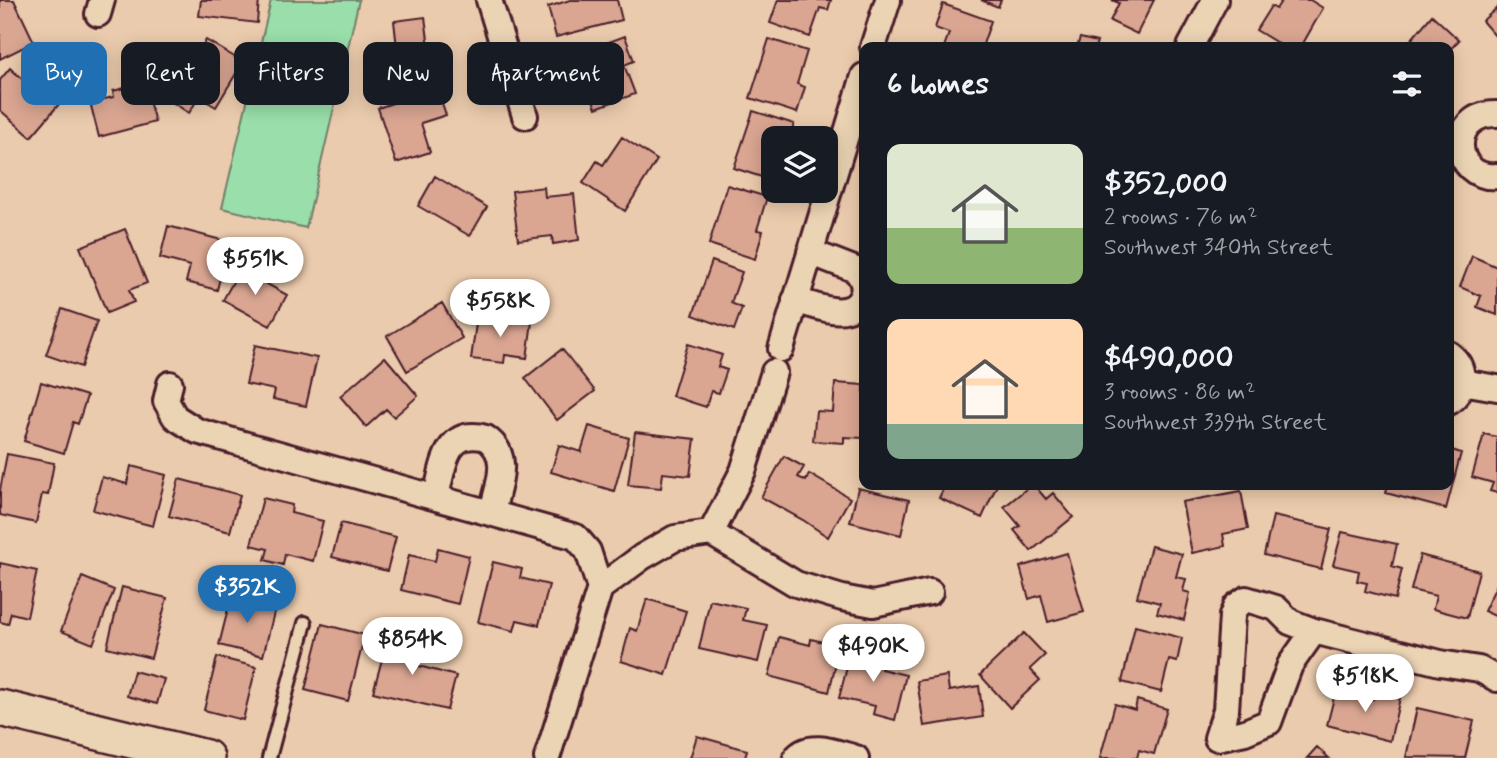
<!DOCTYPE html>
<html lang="en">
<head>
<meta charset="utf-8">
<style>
	:root { --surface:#171b24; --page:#242831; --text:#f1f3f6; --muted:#9ea1a6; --accent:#1f6fb2 }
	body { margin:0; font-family:Mynerve,sans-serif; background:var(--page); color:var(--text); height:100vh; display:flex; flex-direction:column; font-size:26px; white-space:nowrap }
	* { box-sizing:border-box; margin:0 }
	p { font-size:23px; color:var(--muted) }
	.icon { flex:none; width:38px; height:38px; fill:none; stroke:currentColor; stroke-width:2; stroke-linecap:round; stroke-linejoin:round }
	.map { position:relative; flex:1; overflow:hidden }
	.details { position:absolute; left:859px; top:42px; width:595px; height:448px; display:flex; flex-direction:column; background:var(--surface); border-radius:14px; box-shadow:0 4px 18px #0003 }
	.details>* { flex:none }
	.top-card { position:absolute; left:21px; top:42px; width:665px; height:63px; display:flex; gap:14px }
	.buttons { position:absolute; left:761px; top:126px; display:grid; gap:14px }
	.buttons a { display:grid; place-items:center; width:77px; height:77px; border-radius:14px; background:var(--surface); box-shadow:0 4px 18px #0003; font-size:35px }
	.price { position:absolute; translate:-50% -60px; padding:0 16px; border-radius:24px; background:#fff; color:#222; font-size:23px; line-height:46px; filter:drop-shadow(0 2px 4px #0008) }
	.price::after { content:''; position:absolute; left:50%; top:42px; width:21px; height:16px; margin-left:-10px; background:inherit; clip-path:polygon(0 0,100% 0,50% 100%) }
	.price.on { background:var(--accent); color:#fff }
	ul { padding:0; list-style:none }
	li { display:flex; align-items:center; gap:21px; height:175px; padding:0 28px }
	li span { display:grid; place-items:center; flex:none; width:196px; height:140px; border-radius:14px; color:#555 }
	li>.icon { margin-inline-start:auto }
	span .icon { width:84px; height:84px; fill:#fffc; stroke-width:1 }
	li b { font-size:30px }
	h2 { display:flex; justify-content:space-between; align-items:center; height:84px; padding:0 28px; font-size:30px }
	.chip { padding:0 24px; border-radius:14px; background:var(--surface); box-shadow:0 4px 18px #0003; font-size:24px; line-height:63px }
	.chip.on { background:var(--accent); color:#fff }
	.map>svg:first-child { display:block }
	.green { fill:#9adfab; stroke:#727f6b; stroke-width:2 }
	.building { fill:#daa692; stroke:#4a1f2b; stroke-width:2 }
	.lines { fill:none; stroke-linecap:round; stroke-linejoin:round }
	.service-casing { stroke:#4a1f2b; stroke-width:18 }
	.minor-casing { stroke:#4a1f2b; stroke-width:30 }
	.secondary-casing { stroke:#4a1f2b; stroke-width:40 }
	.service { stroke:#ebd4b4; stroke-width:12 }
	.minor { stroke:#ebd4b4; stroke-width:24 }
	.secondary { stroke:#ebd4b4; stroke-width:35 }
</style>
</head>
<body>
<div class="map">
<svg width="1497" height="758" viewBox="0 0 1497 758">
	<rect width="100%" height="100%" fill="#ebcbad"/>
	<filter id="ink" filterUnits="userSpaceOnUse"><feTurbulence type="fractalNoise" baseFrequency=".0143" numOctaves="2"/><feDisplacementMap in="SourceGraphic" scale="14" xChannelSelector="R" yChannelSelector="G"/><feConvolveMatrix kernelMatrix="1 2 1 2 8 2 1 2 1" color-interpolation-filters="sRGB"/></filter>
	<g filter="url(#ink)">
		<!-- green -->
		<path class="green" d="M271 0H359L306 228 222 208Z"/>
		<!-- building -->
		<path class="building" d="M0 0H14L34 42 0 59Z
			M201 0H259L257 23 199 16Z
			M570 0H617L622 20 556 37 548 7Z
			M778 0H831L828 10 820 8 810 37 770 23Z
			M981 0H1001L998 7Z
			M1112 0H1154L1137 34 1110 21 1119 3Z
			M1282 0H1310L1323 8 1301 47H1284L1256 30 1271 6 1276 9Z
			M943 4 991 21 982 47H944L949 33 935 28Z
			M1497 8V38L1482 21Z
			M1432 15 1459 40 1449 51V47H1405Z
			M425 17 433 77 401 82 394 21Z
			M625 36 634 61 624 65 635 94 596 108 576 54Z
			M1080 38 1097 42 1095 47H1077Z
			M769 39 807 51 797 84 805 87 797 113 750 98Z
			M206 40 243 62 216 107 199 97 189 113 169 100 174 92 156 81 170 57 189 68Z
			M10 68 33 89 43 78 65 97 31 137 0 110V80Z
			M144 83 155 122 99 137 90 102 114 97 113 91Z
			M437 88 446 115 421 123 430 152 396 163 378 108Z
			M753 111 794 124 790 138H774V181L734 168Z
			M622 137 657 160 625 211 583 183 597 161 603 165Z
			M435 176 487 207 470 236 418 206Z
			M727 185 767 197 757 230 763 231 755 259 709 244Z
			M544 187 545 197 574 194 579 240 553 244 552 236 518 240 512 191Z
			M168 226 229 242 217 290 186 282 190 266 160 258Z
			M125 229 147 283 129 290 134 302 107 313 80 247Z
			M1472 256 1497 267V315L1477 307 1481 296 1460 287Z
			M712 261 742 272 731 303 742 308 734 330 693 315Z
			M240 269 287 295 270 326 223 300Z
			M442 303 462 338 407 371 387 336Z
			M62 309 97 321 81 367 46 355Z
			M477 316 532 322 527 358 505 355 504 363 471 359Z
			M688 344 722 355 718 367 727 370 719 393 711 391 706 407 672 396Z
			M255 345 317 358 306 406 273 399 275 390 246 384Z
			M562 349 595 391 557 420 525 378Z
			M385 357 418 396 394 417 386 409 366 427 340 396Z
			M41 382 87 396 78 424 73 422 64 453 24 441Z
			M835 383 864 385V438L844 437V443L813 441 816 411 833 412Z
			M589 426 629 438 614 491 551 472 559 445 581 452Z
			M635 432 695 439 690 476 663 473 661 488 628 485Z
			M1484 434 1497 437V493L1490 491 1493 483 1472 477Z
			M1449 449 1461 453 1446 509 1386 493 1388 485H1449Z
			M7 454 54 463 48 495 42 494 36 523 0 515V490Z
			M784 456 804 467 798 477 806 481 809 474 850 498 828 537 803 520 761 497Z
			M131 466 166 475 153 526 93 510 102 477 127 484Z
			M179 479 240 495 230 532 169 516Z
			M945 485H997L982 518 939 498Z
			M1031 485H1034L1046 499 1053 493 1073 517 1031 551 1014 530 1020 526 1004 507Z
			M858 488 909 500 901 535 850 522Z
			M1241 491 1248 529 1223 534 1225 546 1192 553 1182 502Z
			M263 498 292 505 291 513 323 521 313 561 285 554 283 565 265 560 268 549 251 545Z
			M1273 516 1331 529 1321 569 1264 555Z
			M341 523 396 537 387 571 332 557Z
			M1342 532 1397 544 1392 566 1402 569 1395 599 1365 591 1367 583 1357 581 1359 571 1333 565Z
			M1151 546 1182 554 1176 577 1186 579 1183 591 1190 593 1184 620 1157 613 1160 603 1137 597Z
			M438 548 469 556 458 604 401 590 409 555 435 561Z
			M1067 553 1084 612 1048 622 1041 595 1029 599 1020 567Z
			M1420 555 1479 571 1467 618 1433 609 1436 596 1411 590Z
			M493 562 522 569 520 578 549 585 539 625 517 620 514 631 478 622Z
			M0 563 37 571 27 617 11 613 8 624 0 622Z
			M82 577 114 590 93 644 61 631Z
			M1497 584V617L1484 611Z
			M122 587 167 598 151 658 107 647Z
			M232 593 276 605 263 656 219 645Z
			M647 599 686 611 666 675 621 661 630 628 637 631Z
			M710 600 746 608 743 620 767 625 758 662 699 649Z
			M322 624 365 635 348 701 305 690Z
			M1135 626 1182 638 1177 662 1169 660 1161 692 1122 682Z
			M1024 633 1045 655 1030 669 1040 680 1010 708 980 675Z
			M389 634 414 641 408 663 456 676 447 710 373 692Z
			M779 637 810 645 811 639 840 646 829 692 769 676Z
			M852 648 885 656 881 669 906 675 895 720 873 714 875 706 839 698Z
			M217 657 256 667 243 720 204 710Z
			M134 671 164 679 157 704 127 696Z
			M947 676 949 691 979 686 983 717 924 726 917 681Z
			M1336 690 1373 699 1375 692 1400 698 1390 741 1327 725Z
			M1137 700 1167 709 1154 754 1139 750 1137 758H1100L1115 704 1135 710Z
			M1417 708 1474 721 1465 758 1406 757Z
			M697 736 747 750 745 758H690Z
			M1317 747 1329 758H1307Z"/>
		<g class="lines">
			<defs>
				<path id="service" d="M269 758 305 623"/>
				<path id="minor" d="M489 0 525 116
					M98 14 102 0
					M873 47 888 0
					M1190 47 1215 0
					M1497 114C1446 113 1452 181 1497 176
					M795 300C814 305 851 323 862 296 866 286 862 278 856 270L810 252
					M781 349 864 76
					M1449 354C1466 367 1466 389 1449 402
					M1462 382 1497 388
					M170 384 166 401 175 417 197 431 576 537 588 551 600 588 642 557 675 538 711 533 796 584 842 598 873 604 930 592
					M436 497C443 468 445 427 486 438 512 456 498 485 492 512
					M711 533 743 471 774 372
					M1314 631 1290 665 1269 722 1245 732 1217 738 1226 710 1232 616 1236 606 1246 599 1276 608 1290 622 1314 631 1440 663 1479 669 1497 679
					M547 758 600 588
					M796 758C810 741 837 753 856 758"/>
				<path id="secondary" d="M0 708 206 758"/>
			</defs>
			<!-- service casing -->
			<use href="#service" class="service-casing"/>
			<!-- minor casing -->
			<use href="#minor" class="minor-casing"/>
			<!-- secondary casing -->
			<use href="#secondary" class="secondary-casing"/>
			<!-- service -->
			<use href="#service" class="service"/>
			<!-- minor -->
			<use href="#minor" class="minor"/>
			<!-- secondary -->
			<use href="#secondary" class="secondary"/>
		</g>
	</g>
</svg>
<div class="buttons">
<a><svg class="icon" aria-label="layers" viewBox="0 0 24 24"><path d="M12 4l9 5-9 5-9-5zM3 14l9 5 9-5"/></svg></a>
</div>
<b class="price" style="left:255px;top:297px">$551K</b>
<b class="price" style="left:500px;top:339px">$558K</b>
<b class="price on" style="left:247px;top:625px">$352K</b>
<b class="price" style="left:412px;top:677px">$854K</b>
<b class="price" style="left:873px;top:684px">$490K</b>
<b class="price" style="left:1365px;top:714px">$518K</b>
<div class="top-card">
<a class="chip on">Buy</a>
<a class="chip">Rent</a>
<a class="chip">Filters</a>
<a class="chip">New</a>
<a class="chip">Apartment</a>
</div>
<section class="details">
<h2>6 homes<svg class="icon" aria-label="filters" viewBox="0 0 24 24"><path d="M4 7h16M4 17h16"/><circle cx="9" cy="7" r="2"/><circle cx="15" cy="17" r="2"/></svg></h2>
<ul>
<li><span style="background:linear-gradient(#dfe7d0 60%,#8fb573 0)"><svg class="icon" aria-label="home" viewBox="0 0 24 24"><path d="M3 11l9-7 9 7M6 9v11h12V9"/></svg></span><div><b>$352,000</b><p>2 rooms · 76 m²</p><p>Southwest 340th Street</p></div></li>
<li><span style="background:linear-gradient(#ffd9b3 75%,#7fa58c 0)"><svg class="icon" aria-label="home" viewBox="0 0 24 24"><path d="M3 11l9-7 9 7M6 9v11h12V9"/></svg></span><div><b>$490,000</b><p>3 rooms · 86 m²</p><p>Southwest 339th Street</p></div></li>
</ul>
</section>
</div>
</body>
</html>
